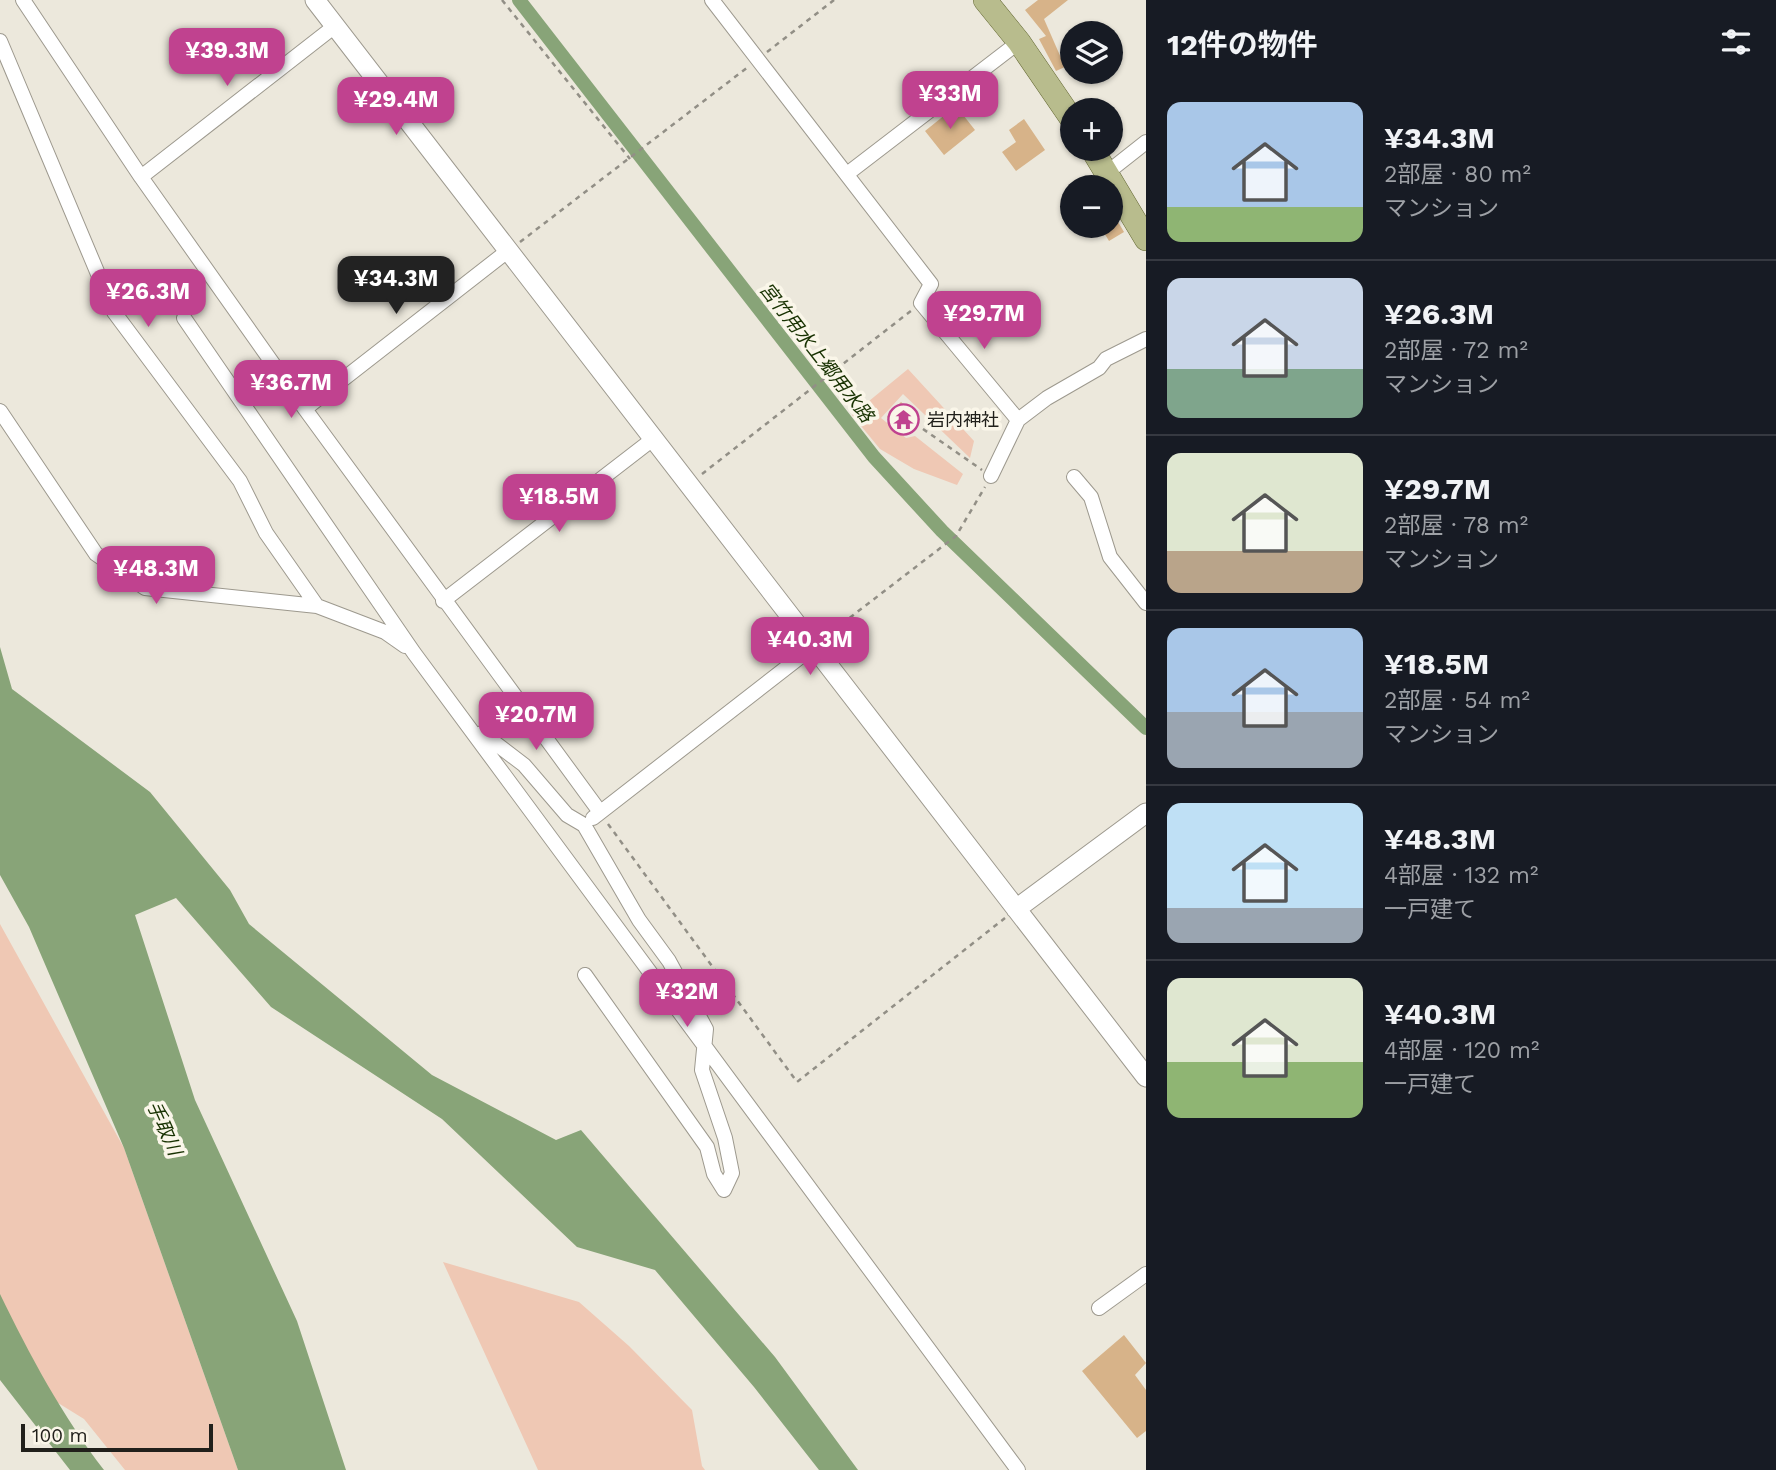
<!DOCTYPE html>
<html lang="ja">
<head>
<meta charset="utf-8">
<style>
	:root { --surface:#171b24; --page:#20242c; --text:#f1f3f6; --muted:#9ea1a6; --line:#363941; --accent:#c0428f }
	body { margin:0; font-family:"Work Sans","Noto Sans JP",sans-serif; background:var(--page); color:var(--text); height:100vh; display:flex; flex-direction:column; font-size:26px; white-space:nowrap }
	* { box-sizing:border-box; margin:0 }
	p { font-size:23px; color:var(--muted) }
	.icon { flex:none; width:38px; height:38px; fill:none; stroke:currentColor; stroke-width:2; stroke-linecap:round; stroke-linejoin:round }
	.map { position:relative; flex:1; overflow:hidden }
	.drawer { display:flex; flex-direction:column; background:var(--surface); width:630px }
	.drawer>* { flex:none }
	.fabs { position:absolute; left:1060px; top:21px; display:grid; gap:14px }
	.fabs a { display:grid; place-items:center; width:63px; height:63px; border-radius:50%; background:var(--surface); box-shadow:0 2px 5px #0004; font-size:35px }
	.scale { position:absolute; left:21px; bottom:18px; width:192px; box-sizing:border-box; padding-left:7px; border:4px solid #21201b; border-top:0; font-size:19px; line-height:24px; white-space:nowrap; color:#21201b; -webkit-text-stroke:5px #faf6e9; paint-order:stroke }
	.price { position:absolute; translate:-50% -60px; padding:0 16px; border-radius:14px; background:var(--accent); color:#fff; font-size:23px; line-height:46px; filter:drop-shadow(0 2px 4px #0008) }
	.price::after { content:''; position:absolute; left:50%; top:42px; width:21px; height:16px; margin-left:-10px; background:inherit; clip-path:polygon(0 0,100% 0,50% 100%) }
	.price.current { background:#222; color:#fff }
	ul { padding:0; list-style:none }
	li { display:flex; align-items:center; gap:21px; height:175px; padding:0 21px }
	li+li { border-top:2px solid var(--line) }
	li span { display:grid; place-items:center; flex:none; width:196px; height:140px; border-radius:14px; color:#555 }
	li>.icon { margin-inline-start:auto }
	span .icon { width:84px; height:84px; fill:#fffc; stroke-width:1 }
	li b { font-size:30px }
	h2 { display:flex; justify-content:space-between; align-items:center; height:84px; padding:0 21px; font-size:30px }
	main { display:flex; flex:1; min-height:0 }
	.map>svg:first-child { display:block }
	.green { fill:#efc8b4 }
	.water { fill:#88a478 }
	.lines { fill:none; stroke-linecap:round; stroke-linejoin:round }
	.canal { stroke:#88a478; stroke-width:14 }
	.building { fill:#d7b389 }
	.street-casing { stroke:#9d998e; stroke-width:16 }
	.secondary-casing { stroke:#9d998e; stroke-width:21 }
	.primary-casing { stroke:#646834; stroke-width:24 }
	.path { stroke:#928f86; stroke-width:2.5; stroke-dasharray:5 5; stroke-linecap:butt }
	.street { stroke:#fff; stroke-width:14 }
	.secondary { stroke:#fff; stroke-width:19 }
	.primary { stroke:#b8bc8d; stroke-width:23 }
	.labels { text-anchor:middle; stroke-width:7; stroke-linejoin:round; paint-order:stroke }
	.poi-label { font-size:18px; fill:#21201b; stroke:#faf6e9; text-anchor:start }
	.water-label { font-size:19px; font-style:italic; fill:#183202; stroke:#faf6e9 }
</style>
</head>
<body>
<main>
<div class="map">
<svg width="1146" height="1470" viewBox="0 0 1146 1470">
	<rect width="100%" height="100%" fill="#ece8dc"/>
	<!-- green -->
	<path class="green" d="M908 369 974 441 970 458 903 394 881 418 906 438 915 436 963 474 957 485 914 469 880 449 852 415Z
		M0 924 124 1148 238 1470H125L84 1419 0 1367Z
		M443 1262 579 1302 629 1346 692 1410 702 1466 705 1470H538Z"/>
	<!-- water -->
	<path class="water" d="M0 647 12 689 150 792 230 890 249 924 432 1075 556 1140 581 1130 775 1357 858 1470H819L754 1387 655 1270 577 1247 442 1119 271 1007 176 898 135 915 195 1100 297 1321 346 1470H238L124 1148 29 927 0 875Z
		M0 1294C29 1354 63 1417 104 1470H70L0 1380Z"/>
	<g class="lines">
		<!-- canal -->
		<path class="canal" d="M519 0 874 457 942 531 1146 728"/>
	</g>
	<!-- building -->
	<path class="building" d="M1038 0H1068L1044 19 1065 67 1056 71 1039 39 1046 36 1025 10Z
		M956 106 975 130 944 155 925 131Z
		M1024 119 1045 150 1016 171 1002 152 1016 142 1009 130Z
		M1111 210 1124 232 1109 241 1100 226H1111Z
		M901 402 920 419 907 435 887 417Z
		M1124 1335 1146 1363 1135 1375 1146 1390V1431L1137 1438 1082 1371Z"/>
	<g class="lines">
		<defs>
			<path id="street" d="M23 0 141 177 305 409 600 812
				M712 0 931 284 921 303 1018 420
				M0 41 114 312 240 481 266 533 317 606
				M1108 172 1146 142
				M847 174 1019 42
				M141 177 335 26
				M184 318 414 653 1018 1470
				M305 409 509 250
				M0 411 96 554 145 588 317 606 385 632 405 646
				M991 476 1018 420 1047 398 1099 368 1106 359 1146 339
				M1074 477 1091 497 1110 557 1146 603
				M443 601 653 439
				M476 736 482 733 524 765 567 815 584 825 639 920 669 961 706 1029 702 1070 725 1138 732 1173 724 1190 714 1174 707 1147 585 975
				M593 818 813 647
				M1099 1308 1146 1274"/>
			<path id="secondary" d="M315 0 1146 1077
				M1016 909 1146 813"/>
			<path id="primary" d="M985 0 1019 42 1073 121
				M1092 149 1146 239"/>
		</defs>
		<!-- street casing -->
		<use href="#street" class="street-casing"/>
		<!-- secondary casing -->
		<use href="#secondary" class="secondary-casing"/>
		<!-- primary casing -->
		<use href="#primary" class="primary-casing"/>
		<!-- path -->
		<path class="path" d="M502 0 630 159
			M767 52 834 0
			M520 242 748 67
			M923 429 982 470
			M702 474 912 310
			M826 636 956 536 985 487
			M608 824 797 1082 1005 918"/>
		<!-- street -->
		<use href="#street" class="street"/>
		<!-- secondary -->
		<use href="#secondary" class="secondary"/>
		<!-- primary -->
		<use href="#primary" class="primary"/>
	</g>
	<!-- icons -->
	<defs>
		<symbol id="temple-ring" viewBox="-11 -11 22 22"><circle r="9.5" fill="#faf6e9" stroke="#c0428f" stroke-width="1.5"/><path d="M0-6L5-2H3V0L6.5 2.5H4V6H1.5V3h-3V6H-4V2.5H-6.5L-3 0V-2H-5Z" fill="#c0428f"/></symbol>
	</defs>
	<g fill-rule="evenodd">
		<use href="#temple-ring" x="886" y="402" width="35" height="35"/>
	</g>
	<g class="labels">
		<!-- poi labels -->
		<g class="poi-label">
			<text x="927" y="426">岩内神社</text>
		</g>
		<!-- water labels -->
		<g class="water-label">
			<text transform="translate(817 352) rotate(52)" y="7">宮竹用水上郷用水路</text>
			<text transform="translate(165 1128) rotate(66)" y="7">手取川</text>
		</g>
	</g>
</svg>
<div class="fabs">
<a><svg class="icon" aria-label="layers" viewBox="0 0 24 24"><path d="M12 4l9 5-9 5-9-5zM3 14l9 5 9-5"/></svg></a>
<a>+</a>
<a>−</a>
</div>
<div class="scale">100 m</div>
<b class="price" style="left:227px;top:88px">¥39.3M</b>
<b class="price" style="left:950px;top:131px">¥33M</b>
<b class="price" style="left:396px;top:137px">¥29.4M</b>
<b class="price current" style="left:396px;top:316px">¥34.3M</b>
<b class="price" style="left:148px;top:329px">¥26.3M</b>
<b class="price" style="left:984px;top:351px">¥29.7M</b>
<b class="price" style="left:291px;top:420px">¥36.7M</b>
<b class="price" style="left:559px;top:534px">¥18.5M</b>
<b class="price" style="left:156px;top:606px">¥48.3M</b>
<b class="price" style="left:810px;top:677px">¥40.3M</b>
<b class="price" style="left:536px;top:752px">¥20.7M</b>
<b class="price" style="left:687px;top:1029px">¥32M</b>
</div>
<section class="drawer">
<h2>12件の物件<svg class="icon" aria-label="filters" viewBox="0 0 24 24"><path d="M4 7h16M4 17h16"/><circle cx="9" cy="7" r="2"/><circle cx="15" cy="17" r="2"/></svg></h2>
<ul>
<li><span style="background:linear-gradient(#a9c7e8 75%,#8fb573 0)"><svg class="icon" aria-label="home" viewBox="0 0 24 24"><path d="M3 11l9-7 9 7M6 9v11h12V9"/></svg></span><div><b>¥34.3M</b><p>2部屋 · 80 m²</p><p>マンション</p></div></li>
<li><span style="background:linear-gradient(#c9d6e8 65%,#7fa58c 0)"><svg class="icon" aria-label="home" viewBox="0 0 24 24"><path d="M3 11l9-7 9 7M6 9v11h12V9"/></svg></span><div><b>¥26.3M</b><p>2部屋 · 72 m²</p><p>マンション</p></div></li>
<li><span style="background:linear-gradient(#dfe7d0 70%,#b9a48a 0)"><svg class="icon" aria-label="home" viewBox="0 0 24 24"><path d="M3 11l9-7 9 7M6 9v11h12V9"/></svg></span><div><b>¥29.7M</b><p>2部屋 · 78 m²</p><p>マンション</p></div></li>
<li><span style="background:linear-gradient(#a9c7e8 60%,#9aa5b1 0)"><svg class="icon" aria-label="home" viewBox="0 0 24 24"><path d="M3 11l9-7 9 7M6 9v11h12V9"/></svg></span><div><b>¥18.5M</b><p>2部屋 · 54 m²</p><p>マンション</p></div></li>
<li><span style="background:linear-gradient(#bfe0f5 75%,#9aa5b1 0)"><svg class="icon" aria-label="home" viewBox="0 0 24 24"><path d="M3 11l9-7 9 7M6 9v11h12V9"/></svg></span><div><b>¥48.3M</b><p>4部屋 · 132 m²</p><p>一戸建て</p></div></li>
<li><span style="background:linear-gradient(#dfe7d0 60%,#8fb573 0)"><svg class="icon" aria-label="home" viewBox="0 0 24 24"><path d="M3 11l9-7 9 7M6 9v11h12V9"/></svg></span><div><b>¥40.3M</b><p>4部屋 · 120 m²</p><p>一戸建て</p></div></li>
</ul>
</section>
</main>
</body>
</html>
